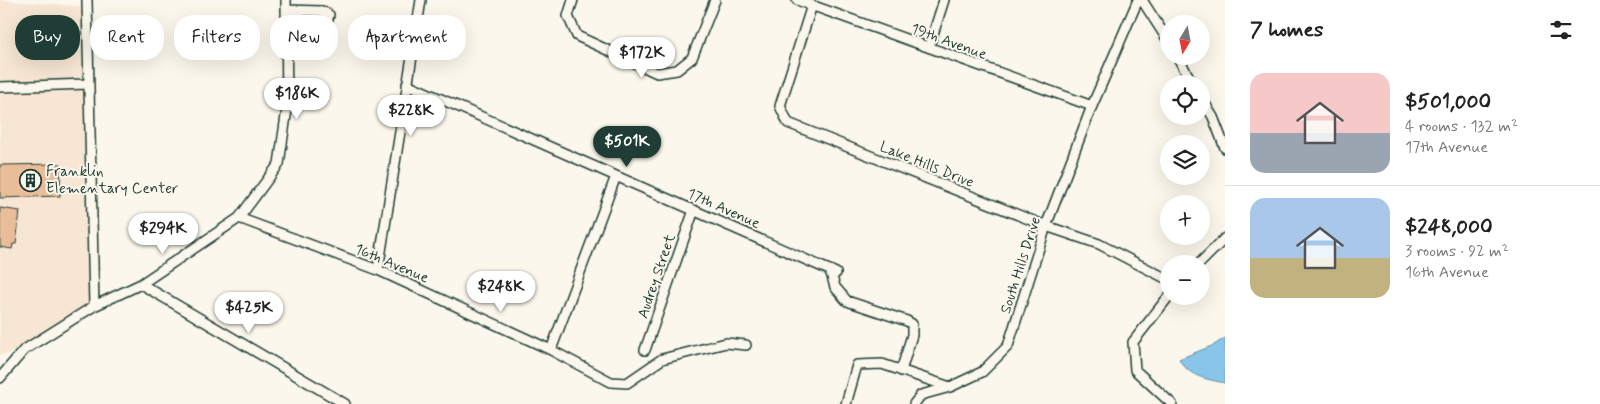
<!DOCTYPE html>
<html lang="en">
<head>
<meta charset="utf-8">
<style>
	:root { --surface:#fff; --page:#f2f2f2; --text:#222; --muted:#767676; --line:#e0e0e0; --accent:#1f3d34 }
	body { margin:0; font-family:Mynerve,sans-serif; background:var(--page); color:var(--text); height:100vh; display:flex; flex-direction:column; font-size:19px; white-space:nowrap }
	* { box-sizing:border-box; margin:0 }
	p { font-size:16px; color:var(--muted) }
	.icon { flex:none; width:28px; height:28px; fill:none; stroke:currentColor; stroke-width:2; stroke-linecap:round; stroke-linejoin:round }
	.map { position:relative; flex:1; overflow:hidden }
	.sheet { display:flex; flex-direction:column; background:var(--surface); width:375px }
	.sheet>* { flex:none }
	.banner { position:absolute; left:15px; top:15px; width:475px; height:45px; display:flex; gap:10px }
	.needle { width:32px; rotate:190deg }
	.fabs { position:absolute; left:1160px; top:15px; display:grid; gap:10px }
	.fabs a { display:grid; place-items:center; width:50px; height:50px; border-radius:50%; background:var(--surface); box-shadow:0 5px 20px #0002; font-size:25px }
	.price { position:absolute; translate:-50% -42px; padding:0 11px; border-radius:18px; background:#fff; color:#222; font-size:16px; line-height:32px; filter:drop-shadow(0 1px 2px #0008) }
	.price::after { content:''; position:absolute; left:50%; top:30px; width:15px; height:11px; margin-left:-8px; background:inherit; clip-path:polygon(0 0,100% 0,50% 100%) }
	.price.on { background:var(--accent); color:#fff }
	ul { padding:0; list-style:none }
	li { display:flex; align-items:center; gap:15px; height:125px; padding:0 25px }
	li+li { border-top:1px solid var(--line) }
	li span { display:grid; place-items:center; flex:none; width:140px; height:100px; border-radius:15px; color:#555 }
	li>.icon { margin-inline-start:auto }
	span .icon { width:60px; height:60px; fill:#fffc; stroke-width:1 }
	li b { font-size:21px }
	h2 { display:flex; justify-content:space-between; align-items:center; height:60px; padding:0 25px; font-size:21px }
	.pill { padding:0 18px; border-radius:20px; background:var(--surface); box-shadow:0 5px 20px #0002; font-size:18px; line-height:45px }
	.pill.on { background:var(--accent); color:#fff }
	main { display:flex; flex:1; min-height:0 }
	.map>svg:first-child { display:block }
	.built { fill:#f6e6d3 }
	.water { fill:#88c5e8; stroke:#5e8fa0 }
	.building { fill:#eabd99; stroke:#1f3d34 }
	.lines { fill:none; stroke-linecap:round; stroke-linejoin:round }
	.minor-casing { stroke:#1f3d34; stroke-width:12 }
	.minor { stroke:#fbf7ec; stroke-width:9 }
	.labels { text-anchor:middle; stroke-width:4; stroke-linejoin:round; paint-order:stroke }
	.street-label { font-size:15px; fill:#1f3d34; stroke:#fbf7ec }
	.poi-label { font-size:15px; fill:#1f3d34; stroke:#fbf7ec; text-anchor:start }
</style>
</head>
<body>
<main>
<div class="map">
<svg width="1225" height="404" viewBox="0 0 1225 404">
	<rect width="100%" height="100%" fill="#fbf7ec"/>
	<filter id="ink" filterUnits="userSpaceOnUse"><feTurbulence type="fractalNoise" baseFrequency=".02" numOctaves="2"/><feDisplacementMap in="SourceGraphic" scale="10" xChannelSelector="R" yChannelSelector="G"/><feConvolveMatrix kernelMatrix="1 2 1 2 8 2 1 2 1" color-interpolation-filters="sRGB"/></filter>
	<g filter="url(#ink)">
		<!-- built -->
		<path class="built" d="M0 0 87 7 94 306 24 350 0 355Z"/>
		<!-- water -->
		<path class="water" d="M1225 338V383C1206 379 1189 377 1179 359L1214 345Z"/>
		<!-- building -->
		<path class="building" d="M61 164 60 196 0 198V165Z
			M0 208 20 211 16 244H13L12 249 0 247Z"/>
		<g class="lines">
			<defs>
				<path id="minor" d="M87 0 94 306
					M573 0 568 16 577 36 657 73 677 70 692 58 715 0
					M797 0 1092 106
					M1142 0 1169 42
					M812 5 780 106 788 123 1046 226 1099 244 1169 280
					M286 10 322 11 329 15 327 23 322 26 286 27
					M929 47 944 0
					M1177 56 1193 84
					M407 84 836 273
					M0 87 88 84
					M1201 97 1213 117 1225 148
					M239 218 378 270 551 350 611 382 627 383 662 359 726 343 746 345
					M1199 264 1225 238
					M378 270 421 0
					M830 270 835 287 847 301 907 321 912 324V335L901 371
					M141 284 345 404
					M1169 296 1133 342 1135 370 1172 404
					M551 350 616 176
					M645 350 694 210
					M0 378 24 350 94 306 141 284 239 218 279 164 287 109 286 0
					M846 404 857 365 882 364 950 387 982 372 1008 346 1046 226 1092 106 1138 0
					M914 404 921 395 950 387"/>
			</defs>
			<!-- minor casing -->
			<use href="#minor" class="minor-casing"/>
			<!-- minor -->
			<use href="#minor" class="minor"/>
		</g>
	</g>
	<!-- icons -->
	<defs>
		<symbol id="building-ring" viewBox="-11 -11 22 22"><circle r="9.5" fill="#fbf7ec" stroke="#1f3d34" stroke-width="1.5"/><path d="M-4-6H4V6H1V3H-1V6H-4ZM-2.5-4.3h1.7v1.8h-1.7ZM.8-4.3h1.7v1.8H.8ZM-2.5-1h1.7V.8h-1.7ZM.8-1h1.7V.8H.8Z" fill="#1f3d34"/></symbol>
	</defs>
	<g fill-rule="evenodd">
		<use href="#building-ring" x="18" y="168" width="25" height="25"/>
	</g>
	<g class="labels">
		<!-- street labels -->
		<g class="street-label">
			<text transform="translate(949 41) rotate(20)" y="5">19th Avenue</text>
			<text transform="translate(927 164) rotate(22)" y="5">Lake Hills Drive</text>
			<text transform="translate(724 208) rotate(24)" y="5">17th Avenue</text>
			<text transform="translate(392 263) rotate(23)" y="5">16th Avenue</text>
			<text transform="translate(1020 265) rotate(-72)" y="5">South Hills Drive</text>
			<text transform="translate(656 276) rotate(-71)" y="5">Audrey Street</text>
		</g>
		<!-- poi labels -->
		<g class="poi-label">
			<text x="46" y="176">Franklin<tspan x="46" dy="17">Elementary Center</tspan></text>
		</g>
	</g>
</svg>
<div class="fabs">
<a><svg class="needle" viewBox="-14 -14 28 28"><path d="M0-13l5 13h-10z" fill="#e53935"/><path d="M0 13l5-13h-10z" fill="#767676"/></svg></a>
<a><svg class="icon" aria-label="locate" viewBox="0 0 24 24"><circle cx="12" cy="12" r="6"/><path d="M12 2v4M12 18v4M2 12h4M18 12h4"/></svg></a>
<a><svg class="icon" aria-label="layers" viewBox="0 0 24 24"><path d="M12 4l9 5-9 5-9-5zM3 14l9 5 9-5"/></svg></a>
<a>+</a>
<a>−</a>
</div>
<b class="price" style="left:642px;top:79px">$172K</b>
<b class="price" style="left:297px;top:120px">$186K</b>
<b class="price" style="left:411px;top:137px">$228K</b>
<b class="price on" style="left:627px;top:168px">$501K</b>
<b class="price" style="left:163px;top:255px">$294K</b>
<b class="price" style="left:501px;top:313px">$248K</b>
<b class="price" style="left:249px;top:334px">$425K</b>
<div class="banner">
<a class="pill on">Buy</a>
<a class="pill">Rent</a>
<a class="pill">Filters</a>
<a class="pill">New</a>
<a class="pill">Apartment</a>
</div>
</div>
<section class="sheet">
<h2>7 homes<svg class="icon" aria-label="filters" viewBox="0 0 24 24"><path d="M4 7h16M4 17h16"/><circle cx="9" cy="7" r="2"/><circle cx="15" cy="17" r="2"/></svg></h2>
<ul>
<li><span style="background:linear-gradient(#f6c9c9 60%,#9aa5b1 0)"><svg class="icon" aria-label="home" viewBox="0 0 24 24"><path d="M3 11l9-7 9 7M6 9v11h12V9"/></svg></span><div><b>$501,000</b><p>4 rooms · 132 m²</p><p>17th Avenue</p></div></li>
<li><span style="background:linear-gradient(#a9c7e8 60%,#c2b280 0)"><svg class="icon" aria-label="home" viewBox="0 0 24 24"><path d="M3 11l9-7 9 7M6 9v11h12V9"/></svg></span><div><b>$248,000</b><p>3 rooms · 92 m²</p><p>16th Avenue</p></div></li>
</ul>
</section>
</main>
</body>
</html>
